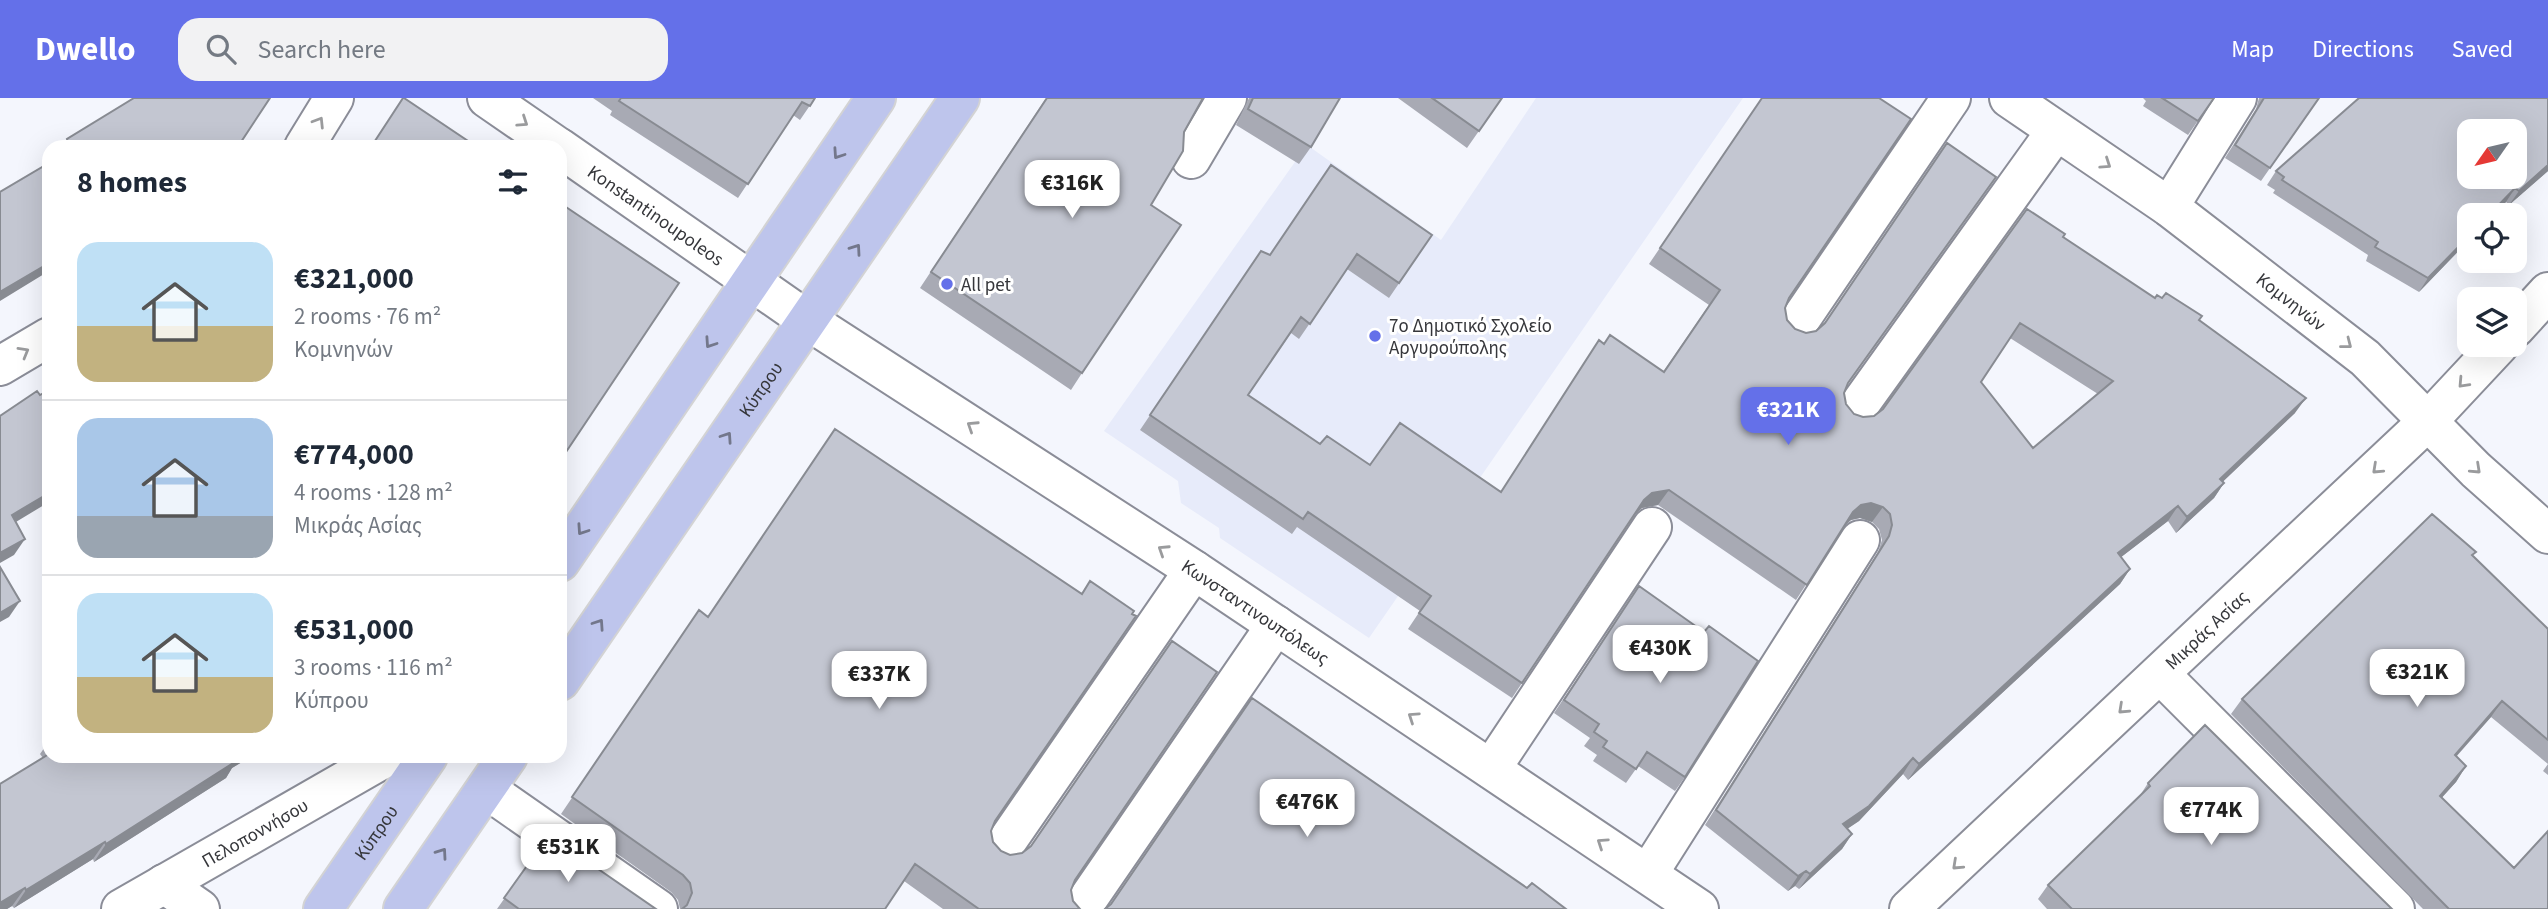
<!DOCTYPE html>
<html lang="en">
<head>
<meta charset="utf-8">
<style>
	:root { --surface:#fff; --page:#f2f2f3; --text:#1f2937; --muted:#747a83; --line:#e0e1e3; --accent:#6470e9 }
	body { margin:0; font-family:"Source Sans 3",sans-serif; background:var(--page); color:var(--text); height:100vh; display:flex; flex-direction:column; font-size:26px; white-space:nowrap }
	* { box-sizing:border-box; margin:0 }
	p { font-size:23px; color:var(--muted) }
	.icon { flex:none; width:38px; height:38px; fill:none; stroke:currentColor; stroke-width:2; stroke-linecap:round; stroke-linejoin:round }
	.map { position:relative; flex:1; overflow:hidden }
	.side { position:absolute; left:42px; top:42px; width:525px; height:623px; display:flex; flex-direction:column; background:var(--surface); border-radius:21px; box-shadow:0 7px 28px #0002 }
	.side>* { flex:none }
	.needle { width:46px; rotate:236deg }
	.tools { position:absolute; left:2457px; top:21px; display:grid; gap:14px }
	.tools a { display:grid; place-items:center; width:70px; height:70px; border-radius:14px; background:var(--surface); box-shadow:0 7px 28px #0002; font-size:35px }
	.price { position:absolute; translate:-50% -60px; padding:0 16px; border-radius:14px; background:#fff; color:#222; font-size:23px; line-height:46px; filter:drop-shadow(0 2px 4px #0008) }
	.price::after { content:''; position:absolute; left:50%; top:42px; width:21px; height:16px; margin-left:-10px; background:inherit; clip-path:polygon(0 0,100% 0,50% 100%) }
	.price.current { background:var(--accent); color:#fff }
	ul { padding:0; list-style:none }
	li { display:flex; align-items:center; gap:21px; height:175px; padding:0 35px }
	li+li { border-top:2px solid var(--line) }
	li span { display:grid; place-items:center; flex:none; width:196px; height:140px; border-radius:21px; color:#555 }
	li>.icon { margin-inline-start:auto }
	span .icon { width:84px; height:84px; fill:#fffc; stroke-width:1 }
	li b { font-size:30px }
	h2 { display:flex; justify-content:space-between; align-items:center; height:84px; padding:0 35px; font-size:30px }
	header { display:flex; align-items:center; gap:42px; box-sizing:border-box; height:98px; padding:0 35px; background:var(--accent); color:#fff }
	header strong { font-size:33px }
	nav { display:flex; gap:38px; margin-inline-start:auto; font-size:24px }
	.search { width:490px; height:63px; background:var(--page); display:flex; align-items:center; gap:18px; box-sizing:border-box; padding:0 24px; border-radius:21px; color:var(--muted); font-size:26px }
	.map>svg:first-child { display:block }
	.built { fill:#e7ebfa }
	.lines { fill:none; stroke-linecap:round; stroke-linejoin:round }
	.minor-casing { stroke:#8b8d98; stroke-width:42 }
	.major-casing { stroke:#d3d3d4; stroke-width:42 }
	.minor { stroke:#fff; stroke-width:38 }
	.major { stroke:#bec5ec; stroke-width:38 }
	.wall { fill:#a8aab4; fill-rule:evenodd }
	.shaded-wall { fill:#888b92 }
	.building { fill:#c3c6d1; stroke:#888b92; stroke-width:2; fill-rule:evenodd }
	.oneway { stroke:#9a9b9d }
	.oneway2 { stroke:#73778b }
	.poi-dot { fill:#6470e9; stroke:#fff; stroke-width:2.5 }
	.labels { text-anchor:middle; stroke-width:6; stroke-linejoin:round; paint-order:stroke }
	.street-label { font-size:19px; fill:#36373b; stroke:#fff }
	.poi-label { font-size:19px; fill:#36373b; stroke:#fff; text-anchor:start }
</style>
</head>
<body>
<header>
<strong>Dwello</strong>
<div class="search"><svg class="icon" aria-label="search" viewBox="0 0 24 24"><circle cx="10" cy="10" r="6"/><path d="M15 15l6 6"/></svg>Search here</div>
<nav><a>Map</a><a>Directions</a><a>Saved</a></nav>
</header>
<div class="map">
<svg width="2548" height="811" viewBox="0 0 2548 811">
	<rect width="100%" height="100%" fill="#f4f6fd"/>
	<!-- built -->
	<path class="built" d="M1536 0H1743L1369 540 1220 440 1219 430 1181 405 1178 383 1104 333 1307 47 1441 142Z"/>
	<g class="lines">
		<defs>
			<g id="minor">
				<path d="M487 0 558 49"/>
				<path id="s1" d="M2009 0 2169 109 2365 260 2476 372 2548 436"/>
				<path d="M304 49 334 0"/>
				<path id="s2" d="M560 50 807 222 1194 472 1699 811"/>
				<path d="M1191 61 1227 0"/>
				<path d="M2169 109 2237 0"/>
				<path d="M1796 228 1951 0"/>
				<path d="M2515 230 2548 194"/>
				<path d="M0 268 49 239"/>
				<path d="M1855 313 2056 33"/>
				<path d="M2160 576 2395 811"/>
				<path d="M1491 671 1652 429"/>
				<path d="M486 691 658 811"/>
				<path d="M1001 752 1194 472"/>
				<path d="M1648 776 1860 442"/>
				<path d="M164 786 200 811"/>
				<path id="s3" d="M121 811 388 658"/>
				<path d="M1081 811 1276 527"/>
				<path id="s4" d="M1909 811 2427 324 2499 247"/>
			</g>
			<g id="major">
				<path d="M560 464 876 0"/>
				<path id="s5" d="M560 583 960 0"/>
				<path id="s6" d="M323 811 428 658"/>
				<path d="M403 811 508 658"/>
			</g>
		</defs>
		<!-- minor casing -->
		<use href="#minor" class="minor-casing"/>
		<!-- major casing -->
		<use href="#major" class="major-casing"/>
		<!-- minor -->
		<use href="#minor" class="minor"/>
		<!-- major -->
		<use href="#major" class="major"/>
	</g>
	<!-- wall -->
	<path class="wall" d="M593 0H815L800 22 793 17 738 100 610 17 612 13Z
		M1046 0 1184 34 1151 107 1082 275 1071 292 920 190Z
		M1249 0H1340L1311 49 1299 66 1236 27Z
		M1398 0H1502L1467 50Z
		M1762 0 1789 200 1785 210 1787 222 1848 286 1844 295 1846 306 1854 316 1863 319 1874 318 1883 311 2063 139 2155 200 2199 222 2295 315 2223 383 2224 385 2214 400 2176 435 2168 423 2121 459 2130 471 2120 486 1908 682 1903 676 1859 723 1847 731 1852 736 1842 751 1799 791 1795 788 1788 793 1705 727 1878 454 1882 442 1879 431 1872 424 1860 420 1851 422 1844 428 1796 502 1658 407 1642 410 1635 416 1512 600 1408 531 1420 513 1297 429 1292 436 1140 332 1261 153 1269 157 1432 137 1389 200 1347 171 1299 241 1291 235 1248 297 1320 346 1370 367 1501 394 1599 242 1604 246 1663 274 1709 207 1649 166ZM2010 240 2098 296 2033 350 1981 284Z
		M2143 0H2214L2188 37 2143 8 2146 3Z
		M2259 0H2319L2261 83 2225 60 2256 11Z
		M2548 0V73L2509 107 2506 104 2419 194 2366 163 2368 157 2273 95 2275 92 2267 87 2276 73Z
		M67 41 238 49H61Z
		M2473 458 2548 531V677L2543 673 2548 666 2491 619 2456 659 2466 668 2456 684 2441 700 2548 811H2423L2231 616 2242 601Z
		M1090 483 991 733 993 744 1001 753 1075 782 1071 792 1073 803 1080 811H943L904 783 885 811H680L678 802 671 794 561 716 699 512 708 519 1081 496Z
		M1630 502 1685 679 1675 693 1638 668 1626 685 1593 663 1597 657 1584 648 1590 640 1554 615Z
		M49 643V658H252L232 670 226 680 94 764 93 761 14 810 12 808 7 811H0L43 660 40 656Z
		M2148 685 2392 811H2047L2038 801 2048 787 2139 699Z
		M549 737 656 811H497Z"/>
	<!-- shaded-wall -->
	<path class="shaded-wall" d="M2548 67V73L2509 107 2519 93Z
		M2515 90 2506 104 2493 117H2489Z
		M2469 138V142L2419 194 2428 180Z
		M49 165V173L0 203V194Z
		M2306 300 2295 315 2210 396 2220 381Z
		M2224 385 2214 400 2176 435 2187 419Z
		M1669 392 1658 407 1642 410 1634 417 1644 402 1652 395Z
		M49 395V404L1 433 12 417Z
		M1871 405 1883 409 1872 424 1860 420 1851 422 1842 430 1853 414 1861 407Z
		M2178 408 2168 423 2107 470 2118 455Z
		M25 441 14 457 0 465V455Z
		M2130 471 2120 486 1908 682 1919 666Z
		M20 503 9 519 0 524V515Z
		M2502 603 2491 619 2444 672 2455 657Z
		M236 658H252L232 670 226 680 94 764 106 746Z
		M1913 660 1903 676 1859 723 1832 741 1843 726Z
		M2466 668 2456 684 2429 714 2440 698Z
		M1852 736 1842 751 1799 791 1810 776Z
		M105 744 93 761 14 810 26 792Z
		M1806 773 1795 788 1788 793 1798 778Z
		M25 790 12 808 7 811H0V805Z"/>
	<!-- building -->
	<path class="building" d="M134 0H270L239 47 236 49H70L67 41Z
		M403 0H404L477 49H371Z
		M621 0H815L810 8 802 4 748 86 619 3Z
		M1047 0H1203L1184 34 1183 53 1151 107 1181 127 1082 275 931 174Z
		M1253 0H1340L1311 49 1248 11Z
		M1432 0H1502L1479 33Z
		M1762 0H1879L1911 21 1789 200 1785 210 1787 222 1795 231 1806 235 1816 233 1825 225 1947 45 1996 79 1848 285 1844 295 1846 306 1854 316 1863 319 1874 318 1883 311 2027 111 2065 136 2063 139 2155 200 2157 197 2162 200 2166 195 2202 218 2199 222 2306 300 2220 381 2224 385 2187 419 2178 408 2118 455 2130 471 1919 666 1913 660 1869 708 1843 726 1852 736 1810 776 1806 773 1798 778 1716 712 1889 438 1892 427 1890 416 1883 409 1871 405 1861 407 1853 414 1807 487 1669 392 1652 395 1644 402 1522 585 1419 515 1431 498 1308 414 1303 421 1150 317 1261 153 1270 157 1331 67 1432 137 1399 185 1357 156 1310 226 1301 219 1248 297 1320 346 1327 338 1370 367 1400 325 1501 394 1599 242 1604 246 1610 237 1664 274 1720 192 1660 150ZM2020 225 2113 283 2033 350 1981 284Z
		M2162 0H2214L2198 23Z
		M2264 0H2319L2270 70 2235 47Z
		M2359 0H2548V67L2519 93 2515 90 2489 117H2469V138L2428 180 2375 149 2378 144 2282 82 2284 79 2276 73ZM2469 33H2515V79H2469Z
		M49 65V165L0 194V94Z
		M560 105 679 185 560 363Z
		M49 292V395L12 417 25 441 0 455V318L37 293 40 297Z
		M835 331 1082 496 1090 483 1134 513 1132 516 1136 518 995 723 991 733 993 744 1001 753 1010 757 1022 755 1031 748 1172 543 1217 574 1075 782 1071 792 1073 803 1080 811H979L915 766 885 811H682L687 807 692 795 690 785 683 777 572 699 699 512 708 519Z
		M2432 416 2476 454 2472 457 2548 531V642L2502 603 2455 657 2466 668 2440 698 2514 770 2548 733V811H2449L2242 601Z
		M0 469 20 503 0 515Z
		M1639 488 1704 534 1709 528 1758 563 1685 679 1647 654 1636 671 1603 649 1607 643 1594 634 1599 626 1564 602Z
		M1252 600 1527 790 1532 785 1566 811H1105L1111 806Z
		M2205 627 2392 811H2072L2048 787 2150 688 2148 685Z
		M49 656V658H236H235L238 662 106 746 105 744 26 792 25 790 0 805V686Z
		M549 737 656 811H519L504 800Z"/>
	<!-- one-way arrows -->
	<defs><path id="oneway-chevron" d="M-2-3.5L2.5 0L-2 3.5" fill="none" stroke-width="1.6" stroke-linecap="round" stroke-linejoin="round" transform="scale(1.75)"/></defs>
	<g class="oneway">
		<use href="#oneway-chevron" transform="translate(319 24) rotate(-58)"/>
		<use href="#oneway-chevron" transform="translate(523 24) rotate(34)"/>
		<use href="#oneway-chevron" transform="translate(2106 66) rotate(34)"/>
		<use href="#oneway-chevron" transform="translate(2347 246) rotate(38)"/>
		<use href="#oneway-chevron" transform="translate(24 254) rotate(-30)"/>
		<use href="#oneway-chevron" transform="translate(2463 285) rotate(133)"/>
		<use href="#oneway-chevron" transform="translate(972 328) rotate(-147)"/>
		<use href="#oneway-chevron" transform="translate(2377 371) rotate(137)"/>
		<use href="#oneway-chevron" transform="translate(2476 371) rotate(43)"/>
		<use href="#oneway-chevron" transform="translate(1163 452) rotate(-147)"/>
		<use href="#oneway-chevron" transform="translate(2123 611) rotate(137)"/>
		<use href="#oneway-chevron" transform="translate(1413 619) rotate(-146)"/>
		<use href="#oneway-chevron" transform="translate(1602 745) rotate(-146)"/>
		<use href="#oneway-chevron" transform="translate(1957 767) rotate(137)"/>
	</g>
	<g class="oneway2">
		<use href="#oneway-chevron" transform="translate(838 56) rotate(124)"/>
		<use href="#oneway-chevron" transform="translate(856 151) rotate(-55)"/>
		<use href="#oneway-chevron" transform="translate(710 245) rotate(124)"/>
		<use href="#oneway-chevron" transform="translate(727 339) rotate(-56)"/>
		<use href="#oneway-chevron" transform="translate(582 432) rotate(124)"/>
		<use href="#oneway-chevron" transform="translate(599 526) rotate(-56)"/>
		<use href="#oneway-chevron" transform="translate(442 755) rotate(-55)"/>
	</g>
	<!-- markers -->
	<g class="poi-dot">
		<circle cx="947" cy="186" r="7"/>
		<circle cx="1375" cy="238" r="7"/>
	</g>
	<g class="labels">
		<!-- street labels -->
		<g class="street-label">
			<text dy="7" stroke="none"><textPath href="#s2" startOffset="117">Konstantinoupoleos</textPath></text>
			<text dy="7" stroke="none"><textPath href="#s1" startOffset="348">Κομνηνών</textPath></text>
			<text dy="7" stroke="none"><textPath href="#s5" startOffset="354">Κύπρου</textPath></text>
			<text dy="7" stroke="none"><textPath href="#s2" startOffset="836">Κωνσταντινουπόλεως</textPath></text>
			<text dy="7" stroke="none"><textPath href="#s4" startOffset="408">Μικράς Ασίας</textPath></text>
			<text dy="7" stroke="none"><textPath href="#s3" startOffset="154">Πελοποννήσου</textPath></text>
			<text dy="7" stroke="none"><textPath href="#s6" startOffset="93">Κύπρου</textPath></text>
		</g>
		<!-- poi labels -->
		<g class="poi-label">
			<text x="961" y="193">All pet</text>
			<text x="1389" y="234">7ο Δημοτικό Σχολείο<tspan x="1389" dy="22">Αργυρούπολης</tspan></text>
		</g>
	</g>
</svg>
<div class="tools">
<a><svg class="needle" viewBox="-14 -14 28 28"><path d="M0-13l5 13h-10z" fill="#e53935"/><path d="M0 13l5-13h-10z" fill="#747a83"/></svg></a>
<a><svg class="icon" aria-label="locate" viewBox="0 0 24 24"><circle cx="12" cy="12" r="6"/><path d="M12 2v4M12 18v4M2 12h4M18 12h4"/></svg></a>
<a><svg class="icon" aria-label="layers" viewBox="0 0 24 24"><path d="M12 4l9 5-9 5-9-5zM3 14l9 5 9-5"/></svg></a>
</div>
<b class="price" style="left:1072px;top:122px">€316K</b>
<b class="price current" style="left:1788px;top:349px">€321K</b>
<b class="price" style="left:1660px;top:587px">€430K</b>
<b class="price" style="left:2417px;top:611px">€321K</b>
<b class="price" style="left:879px;top:613px">€337K</b>
<b class="price" style="left:1307px;top:741px">€476K</b>
<b class="price" style="left:2211px;top:749px">€774K</b>
<b class="price" style="left:568px;top:786px">€531K</b>
<section class="side">
<h2>8 homes<svg class="icon" aria-label="filters" viewBox="0 0 24 24"><path d="M4 7h16M4 17h16"/><circle cx="9" cy="7" r="2"/><circle cx="15" cy="17" r="2"/></svg></h2>
<ul>
<li><span style="background:linear-gradient(#bfe0f5 60%,#c2b280 0)"><svg class="icon" aria-label="home" viewBox="0 0 24 24"><path d="M3 11l9-7 9 7M6 9v11h12V9"/></svg></span><div><b>€321,000</b><p>2 rooms · 76 m²</p><p>Κομνηνών</p></div></li>
<li><span style="background:linear-gradient(#a9c7e8 70%,#9aa5b1 0)"><svg class="icon" aria-label="home" viewBox="0 0 24 24"><path d="M3 11l9-7 9 7M6 9v11h12V9"/></svg></span><div><b>€774,000</b><p>4 rooms · 128 m²</p><p>Μικράς Ασίας</p></div></li>
<li><span style="background:linear-gradient(#bfe0f5 60%,#c2b280 0)"><svg class="icon" aria-label="home" viewBox="0 0 24 24"><path d="M3 11l9-7 9 7M6 9v11h12V9"/></svg></span><div><b>€531,000</b><p>3 rooms · 116 m²</p><p>Κύπρου</p></div></li>
</ul>
</section>
</div>
</body>
</html>
